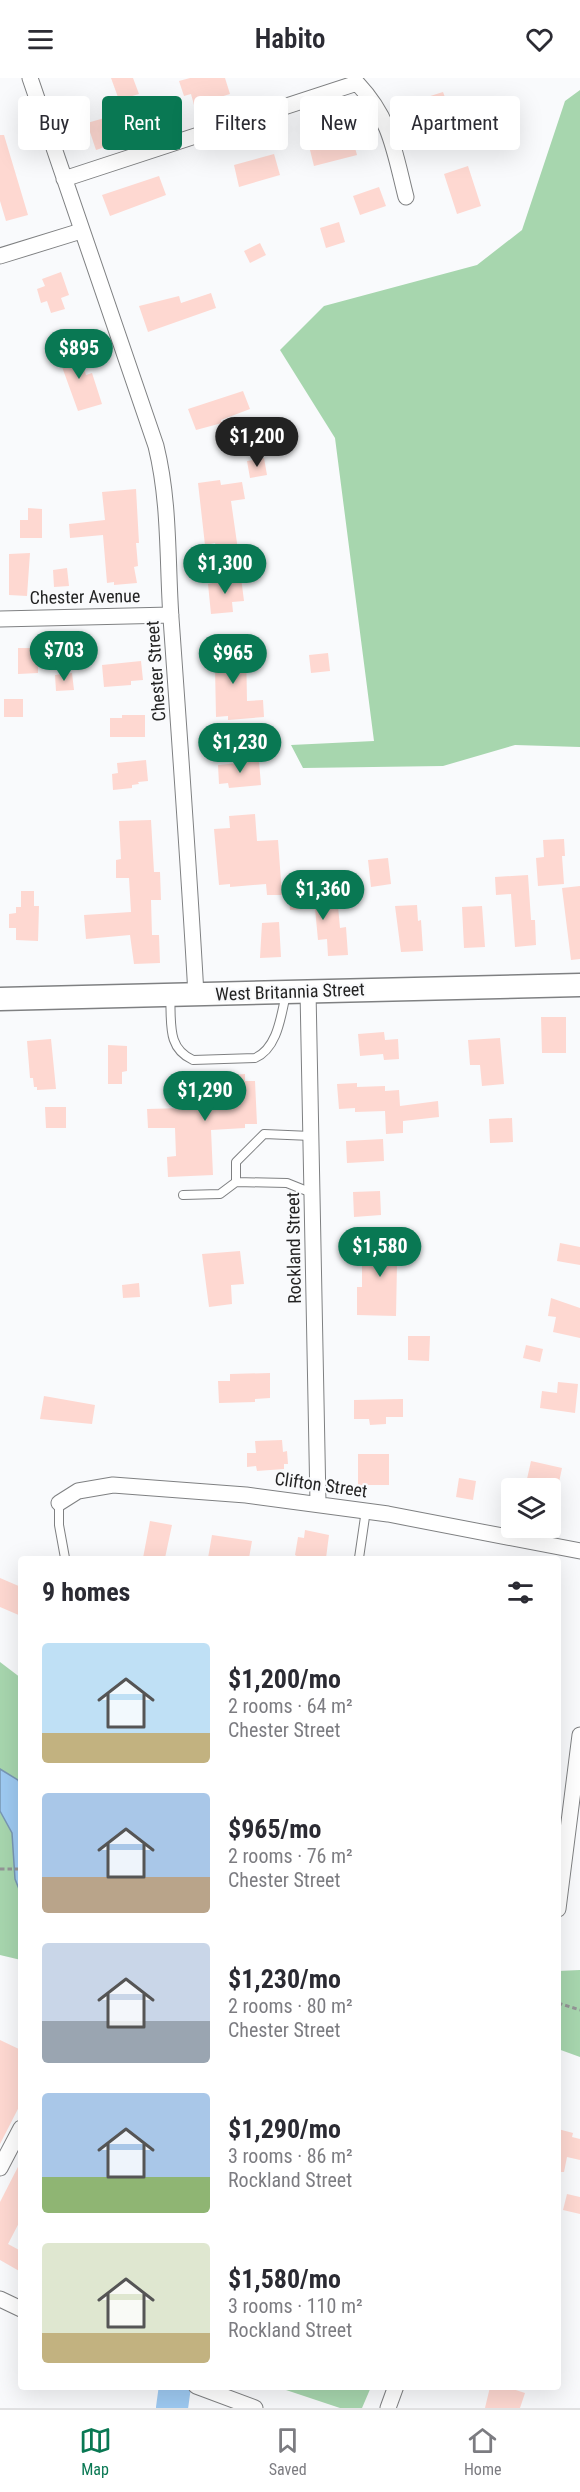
<!DOCTYPE html>
<html lang="en">
<head>
<meta charset="utf-8">
<style>
	:root { --surface:#fff; --page:#f7f7f7; --text:#2b2b33; --muted:#7c7c81; --line:#e1e1e2; --accent:#097853 }
	body { margin:0; font-family:"Roboto Condensed",sans-serif; background:var(--page); color:var(--text); height:100vh; display:flex; flex-direction:column; font-size:22px; white-space:nowrap }
	* { box-sizing:border-box; margin:0 }
	p { font-size:20px; color:var(--muted) }
	.icon { flex:none; width:33px; height:33px; fill:none; stroke:currentColor; stroke-width:2; stroke-linecap:round; stroke-linejoin:round }
	.map { position:relative; flex:1; overflow:hidden }
	.panel { position:absolute; left:18px; top:1478px; width:543px; height:834px; display:flex; flex-direction:column; background:var(--surface); border-radius:6px; box-shadow:0 6px 24px #0002 }
	.panel>* { flex:none }
	.banner { position:absolute; left:18px; top:18px; width:544px; height:54px; display:flex; gap:12px }
	.fabs { position:absolute; left:501px; top:1400px; display:grid; gap:12px }
	.fabs a { display:grid; place-items:center; width:60px; height:60px; border-radius:6px; background:var(--surface); box-shadow:0 6px 24px #0002; font-size:30px }
	.price { position:absolute; translate:-50% -51px; padding:0 14px; border-radius:21px; background:var(--accent); color:#fff; font-size:20px; line-height:39px; filter:drop-shadow(0 2px 3px #0008) }
	.price::after { content:''; position:absolute; left:50%; top:36px; width:18px; height:14px; margin-left:-9px; background:inherit; clip-path:polygon(0 0,100% 0,50% 100%) }
	.price.selected { background:#222; color:#fff }
	ul { padding:0; list-style:none }
	li { display:flex; align-items:center; gap:18px; height:150px; padding:0 24px }
	li span { display:grid; place-items:center; flex:none; width:168px; height:120px; border-radius:6px; color:#555 }
	li>.icon { margin-inline-start:auto }
	span .icon { width:72px; height:72px; fill:#fffc; stroke-width:1 }
	li b { font-size:26px }
	h2 { display:flex; justify-content:space-between; align-items:center; height:72px; padding:0 24px; font-size:26px }
	.pill { padding:0 21px; border-radius:6px; background:var(--surface); box-shadow:0 6px 24px #0002; font-size:21px; line-height:54px }
	.pill.selected { background:var(--accent); color:#fff }
	header { display:flex; justify-content:space-between; align-items:center; height:78px; padding:0 24px; background:var(--surface); font-size:27px; font-weight:600 }
	.dock { display:flex; justify-content:space-around; align-items:center; height:84px; border-top:2px solid var(--line); background:var(--surface); font-size:16px; color:var(--muted) }
	.dock a { display:grid; justify-items:center; gap:3px }
	.dock .selected { color:var(--accent) }
	.map>svg:first-child { display:block }
	.forest { fill:#a7d6ae }
	.water { fill:#9ecaf2; stroke:#7998b4; stroke-width:1.5 }
	.lines { fill:none; stroke-linecap:round; stroke-linejoin:round }
	.river { stroke:#9ecaf2; stroke-width:32 }
	.building { fill:#fed8d1 }
	.lane-casing { stroke:#7f8082; stroke-width:10 }
	.street-casing { stroke:#7f8082; stroke-width:17 }
	.secondary-casing { stroke:#7f8082; stroke-width:25 }
	.path { stroke:#949596; stroke-width:3; stroke-dasharray:4.5 3; stroke-linecap:butt }
	.lane { stroke:#fff; stroke-width:8 }
	.street { stroke:#fff; stroke-width:15 }
	.secondary { stroke:#fff; stroke-width:22 }
	.labels { text-anchor:middle; stroke-width:4.5; stroke-linejoin:round; paint-order:stroke }
	.street-label { font-size:18px; fill:#232323; stroke:#f9fafc }
</style>
</head>
<body>
<header><svg class="icon" aria-label="menu" viewBox="0 0 24 24"><path d="M4 6h16M4 12h16M4 18h16"/></svg>Habito<svg class="icon" aria-label="heart" viewBox="0 0 24 24"><path d="M12 20l-8-8c-3-5 5-10 8-4 3-6 11-1 8 4z"/></svg></header>
<div class="map">
<svg width="580" height="2330" viewBox="0 0 580 2330">
	<rect width="100%" height="100%" fill="#f9fafc"/>
	<!-- forest -->
	<path class="forest" d="M580 12V669L515 667 443 688 303 690 291 667 374 663 335 360 280 272 324 228 477 187 522 152 565 23Z
		M0 1584 21 1600V1882L0 1877Z
		M580 1892V1979L558 1971V1893Z
		M277 2309H371L362 2330H340Z"/>
	<!-- water -->
	<path class="water" d="M0 1691 18 1702 21 1709V1816L15 1801 12 1755 0 1733Z"/>
	<g class="lines">
		<!-- river -->
		<path class="river" d="M172 2330 175 2308"/>
	</g>
	<!-- building -->
	<path class="building" d="M111 0H133L139 16 119 22Z
		M190 0H225L230 16 194 27 191 16 184 18 179 3Z
		M443 14 461 62 438 69 424 20Z
		M108 39 117 65 96 72 87 45Z
		M336 53 338 62 352 59 357 77 314 88 307 60Z
		M0 57H4L28 137 6 143 0 123Z
		M274 76 280 97 239 109 234 87Z
		M468 88 481 128 457 136 444 96Z
		M159 98 166 117 110 138 102 117Z
		M379 109 386 128 360 137 353 118Z
		M339 144 345 164 326 170 320 150Z
		M260 165 266 177 250 185 244 173Z
		M61 194 69 217 61 220 65 231 51 235 47 223 41 225 37 211 45 208 42 201Z
		M211 215 216 230 148 254 139 228 179 218 181 225Z
		M77 269 86 297 92 295 102 326 78 333 57 275Z
		M243 313 250 331 221 342 222 345 196 352 188 331Z
		M264 380 267 397 250 400 247 383Z
		M220 402 221 407 242 404 245 421 231 423 238 472 217 476 215 465 205 467 198 405Z
		M136 411 139 465H136L138 488 134 489 137 505 114 507V504L107 505 103 457 70 460 69 446 105 442 102 414Z
		M28 430 42 431V460H20V442H28Z
		M30 475 27 518 9 517V476Z
		M67 490 69 508 54 509 53 492Z
		M241 499 244 523 232 524 233 534 211 536 208 506Z
		M231 569H246L247 623 263 622 264 639 228 642V638L216 639 215 589H210V572H231Z
		M18 570H38V595L18 596Z
		M328 575 330 593 311 595 309 577Z
		M141 583 143 602 131 603V607L104 609 102 587Z
		M72 595 74 612 56 613 55 597Z
		M4 621H23V639H4Z
		M122 637H145V659H110V640H122Z
		M146 682 148 703 138 704 139 706 132 707V710L113 712 112 696 118 695 117 685Z
		M259 683 261 707 229 710 228 705 219 706 218 687Z
		M255 736 257 763 278 762 282 817H267L266 806 230 809V806L219 807 214 751 230 750 229 738Z
		M151 742 154 794H160L161 822H151L152 857H159L160 885 134 886 130 857 86 861 84 837 131 834 129 800H116V782L121 781 119 743Z
		M564 761 565 778H562L564 806 538 808 536 780 544 779 543 762Z
		M388 780 391 806 371 809 368 782Z
		M528 797 531 842H535L536 867 515 869 511 816 496 817 495 799Z
		M580 808V881L571 882 562 810Z
		M314 811 315 830 338 828 340 850 346 849 348 877 328 878 327 861 318 862 315 830 290 832 289 813Z
		M21 813H34V828H39L38 863 16 862V850H9V836L16 835V829H21Z
		M417 827 418 843 421 842 423 873 401 874 395 828Z
		M482 828 485 869 464 870 462 829Z
		M279 844 281 879 260 880 262 845Z
		M541 939H566V975H542Z
		M384 954 385 962 398 961 399 981 384 982 383 976 360 978 358 956Z
		M500 960 504 1006 482 1008 480 987H470L468 962Z
		M51 961 56 1011 37 1012V1009H34L33 1000H30L27 963Z
		M108 967 127 968V993L122 994V1006H108Z
		M245 996V1003H255L257 1046H245V1050L211 1052 213 1097 168 1099 167 1079 176 1078 175 1050H148L147 1031 183 1030 182 1016H188V1006L231 1004V997Z
		M357 1005V1009L385 1008V1013L399 1012 400 1028 438 1023 439 1039 403 1043V1055L386 1056 385 1033 355 1034V1030L339 1031 337 1006Z
		M45 1029H66V1050H46Z
		M512 1040 513 1064 490 1065 489 1041Z
		M383 1061 384 1083 347 1085 346 1063Z
		M380 1113 381 1137 354 1139 353 1114Z
		M405 1163V1186H397L396 1238 357 1237V1209H362V1164Z
		M560 1165 580 1169V1187L557 1183Z
		M240 1173 244 1206 231 1207 232 1226 209 1229 202 1176Z
		M139 1205 140 1219 123 1220 122 1207Z
		M551 1220 580 1230V1260L553 1254 556 1239 548 1238Z
		M408 1258H430L429 1283 408 1282Z
		M526 1267 543 1271 540 1284 523 1280Z
		M270 1295V1320L255 1321V1324L219 1325 218 1303H230V1296Z
		M558 1304 578 1306 575 1335 540 1330 542 1313 557 1315Z
		M44 1318 95 1327 92 1346 40 1341Z
		M403 1321V1339H386V1346L370 1347 369 1341H354V1322Z
		M282 1362 283 1374 287 1373 288 1386H284V1391L257 1393 256 1388 247 1389V1375H256L255 1363Z
		M358 1376H389V1407H358Z
		M531 1383 562 1390 558 1409 525 1410Z
		M459 1400 476 1403 473 1422 456 1419Z
		M150 1443 172 1447 165 1480H143Z
		M305 1452 329 1457 326 1480H300L295 1477 298 1459 304 1460Z
		M212 1457 252 1463 249 1480H208Z
		M0 1500 21 1509V1538L0 1529Z
		M0 1962 21 1972V2025L0 2066Z
		M558 2051 573 2055 572 2059 580 2061V2082L567 2079 564 2094H558Z
		M21 2083V2141L8 2166 21 2173V2194L0 2182V2124Z
		M567 2116 580 2119V2136L563 2132Z
		M503 2308 525 2315 520 2330H485L490 2309 501 2312Z"/>
	<g class="lines">
		<defs>
			<path id="lane" d="M170 918C172 944 166 970 193 982L255 980C278 970 281 937 286 916
				M311 1058 264 1056 236 1084V1104L287 1105 312 1115
				M183 1117 220 1116 236 1104
				M59 1425V1447L65 1480
				M359 1480 366 1432"/>
			<path id="street" d="M30 0 156 368C170 425 167 482 171 540 180 666 189 791 196 917
				M64 101 357 5C391 41 394 72 406 119
				M0 178 81 153
				M0 541 171 537
				M308 913 318 1425
				M59 1425 78 1413 113 1407 246 1417 388 1436 580 1473
				M558 1831 580 1657
				M0 2090 21 2050
				M0 2221 21 2231
				M196 2308 255 2330
				M388 2330 396 2308"/>
			<path id="secondary" d="M0 921 580 907"/>
		</defs>
		<!-- lane casing -->
		<use href="#lane" class="lane-casing"/>
		<!-- street casing -->
		<use href="#street" class="street-casing"/>
		<!-- secondary casing -->
		<use href="#secondary" class="secondary-casing"/>
		<!-- path -->
		<path class="path" d="M0 1791H21
			M558 1925 580 1932"/>
		<!-- lane -->
		<use href="#lane" class="lane"/>
		<!-- street -->
		<use href="#street" class="street"/>
		<!-- secondary -->
		<use href="#secondary" class="secondary"/>
	</g>
	<g class="labels">
		<!-- street labels -->
		<g class="street-label">
			<text transform="translate(85 519) rotate(-1)" y="6">Chester Avenue</text>
			<text transform="translate(156 593) rotate(-94)" y="6">Chester Street</text>
			<text transform="translate(290 914) rotate(-2)" y="6">West Britannia Street</text>
			<text transform="translate(294 1170) rotate(-91)" y="6">Rockland Street</text>
			<text transform="translate(321 1407) rotate(8)" y="6">Clifton Street</text>
		</g>
	</g>
</svg>
<div class="fabs">
<a><svg class="icon" aria-label="layers" viewBox="0 0 24 24"><path d="M12 4l9 5-9 5-9-5zM3 14l9 5 9-5"/></svg></a>
</div>
<b class="price" style="left:79px;top:302px">$895</b>
<b class="price selected" style="left:257px;top:390px">$1,200</b>
<b class="price" style="left:225px;top:517px">$1,300</b>
<b class="price" style="left:64px;top:604px">$703</b>
<b class="price" style="left:233px;top:607px">$965</b>
<b class="price" style="left:240px;top:696px">$1,230</b>
<b class="price" style="left:323px;top:843px">$1,360</b>
<b class="price" style="left:205px;top:1044px">$1,290</b>
<b class="price" style="left:380px;top:1200px">$1,580</b>
<div class="banner">
<a class="pill">Buy</a>
<a class="pill selected">Rent</a>
<a class="pill">Filters</a>
<a class="pill">New</a>
<a class="pill">Apartment</a>
</div>
<section class="panel">
<h2>9 homes<svg class="icon" aria-label="filters" viewBox="0 0 24 24"><path d="M4 7h16M4 17h16"/><circle cx="9" cy="7" r="2"/><circle cx="15" cy="17" r="2"/></svg></h2>
<ul>
<li><span style="background:linear-gradient(#bfe0f5 75%,#c2b280 0)"><svg class="icon" aria-label="home" viewBox="0 0 24 24"><path d="M3 11l9-7 9 7M6 9v11h12V9"/></svg></span><div><b>$1,200/mo</b><p>2 rooms · 64 m²</p><p>Chester Street</p></div></li>
<li><span style="background:linear-gradient(#a9c7e8 70%,#b9a48a 0)"><svg class="icon" aria-label="home" viewBox="0 0 24 24"><path d="M3 11l9-7 9 7M6 9v11h12V9"/></svg></span><div><b>$965/mo</b><p>2 rooms · 76 m²</p><p>Chester Street</p></div></li>
<li><span style="background:linear-gradient(#c9d6e8 65%,#9aa5b1 0)"><svg class="icon" aria-label="home" viewBox="0 0 24 24"><path d="M3 11l9-7 9 7M6 9v11h12V9"/></svg></span><div><b>$1,230/mo</b><p>2 rooms · 80 m²</p><p>Chester Street</p></div></li>
<li><span style="background:linear-gradient(#a9c7e8 70%,#8fb573 0)"><svg class="icon" aria-label="home" viewBox="0 0 24 24"><path d="M3 11l9-7 9 7M6 9v11h12V9"/></svg></span><div><b>$1,290/mo</b><p>3 rooms · 86 m²</p><p>Rockland Street</p></div></li>
<li><span style="background:linear-gradient(#dfe7d0 75%,#c2b280 0)"><svg class="icon" aria-label="home" viewBox="0 0 24 24"><path d="M3 11l9-7 9 7M6 9v11h12V9"/></svg></span><div><b>$1,580/mo</b><p>3 rooms · 110 m²</p><p>Rockland Street</p></div></li>
</ul>
</section>
</div>
<nav class="dock">
<a class="selected"><svg class="icon" aria-label="map" viewBox="0 0 24 24"><path d="M3 6l6-2 6 2 6-2v14l-6 2-6-2-6 2zM9 4v14M15 6v14"/></svg>Map</a>
<a><svg class="icon" aria-label="saved" viewBox="0 0 24 24"><path d="M7 4h10v16l-5-4-5 4z"/></svg>Saved</a>
<a><svg class="icon" aria-label="home" viewBox="0 0 24 24"><path d="M3 11l9-7 9 7M6 9v11h12V9"/></svg>Home</a>
</nav>
</body>
</html>
